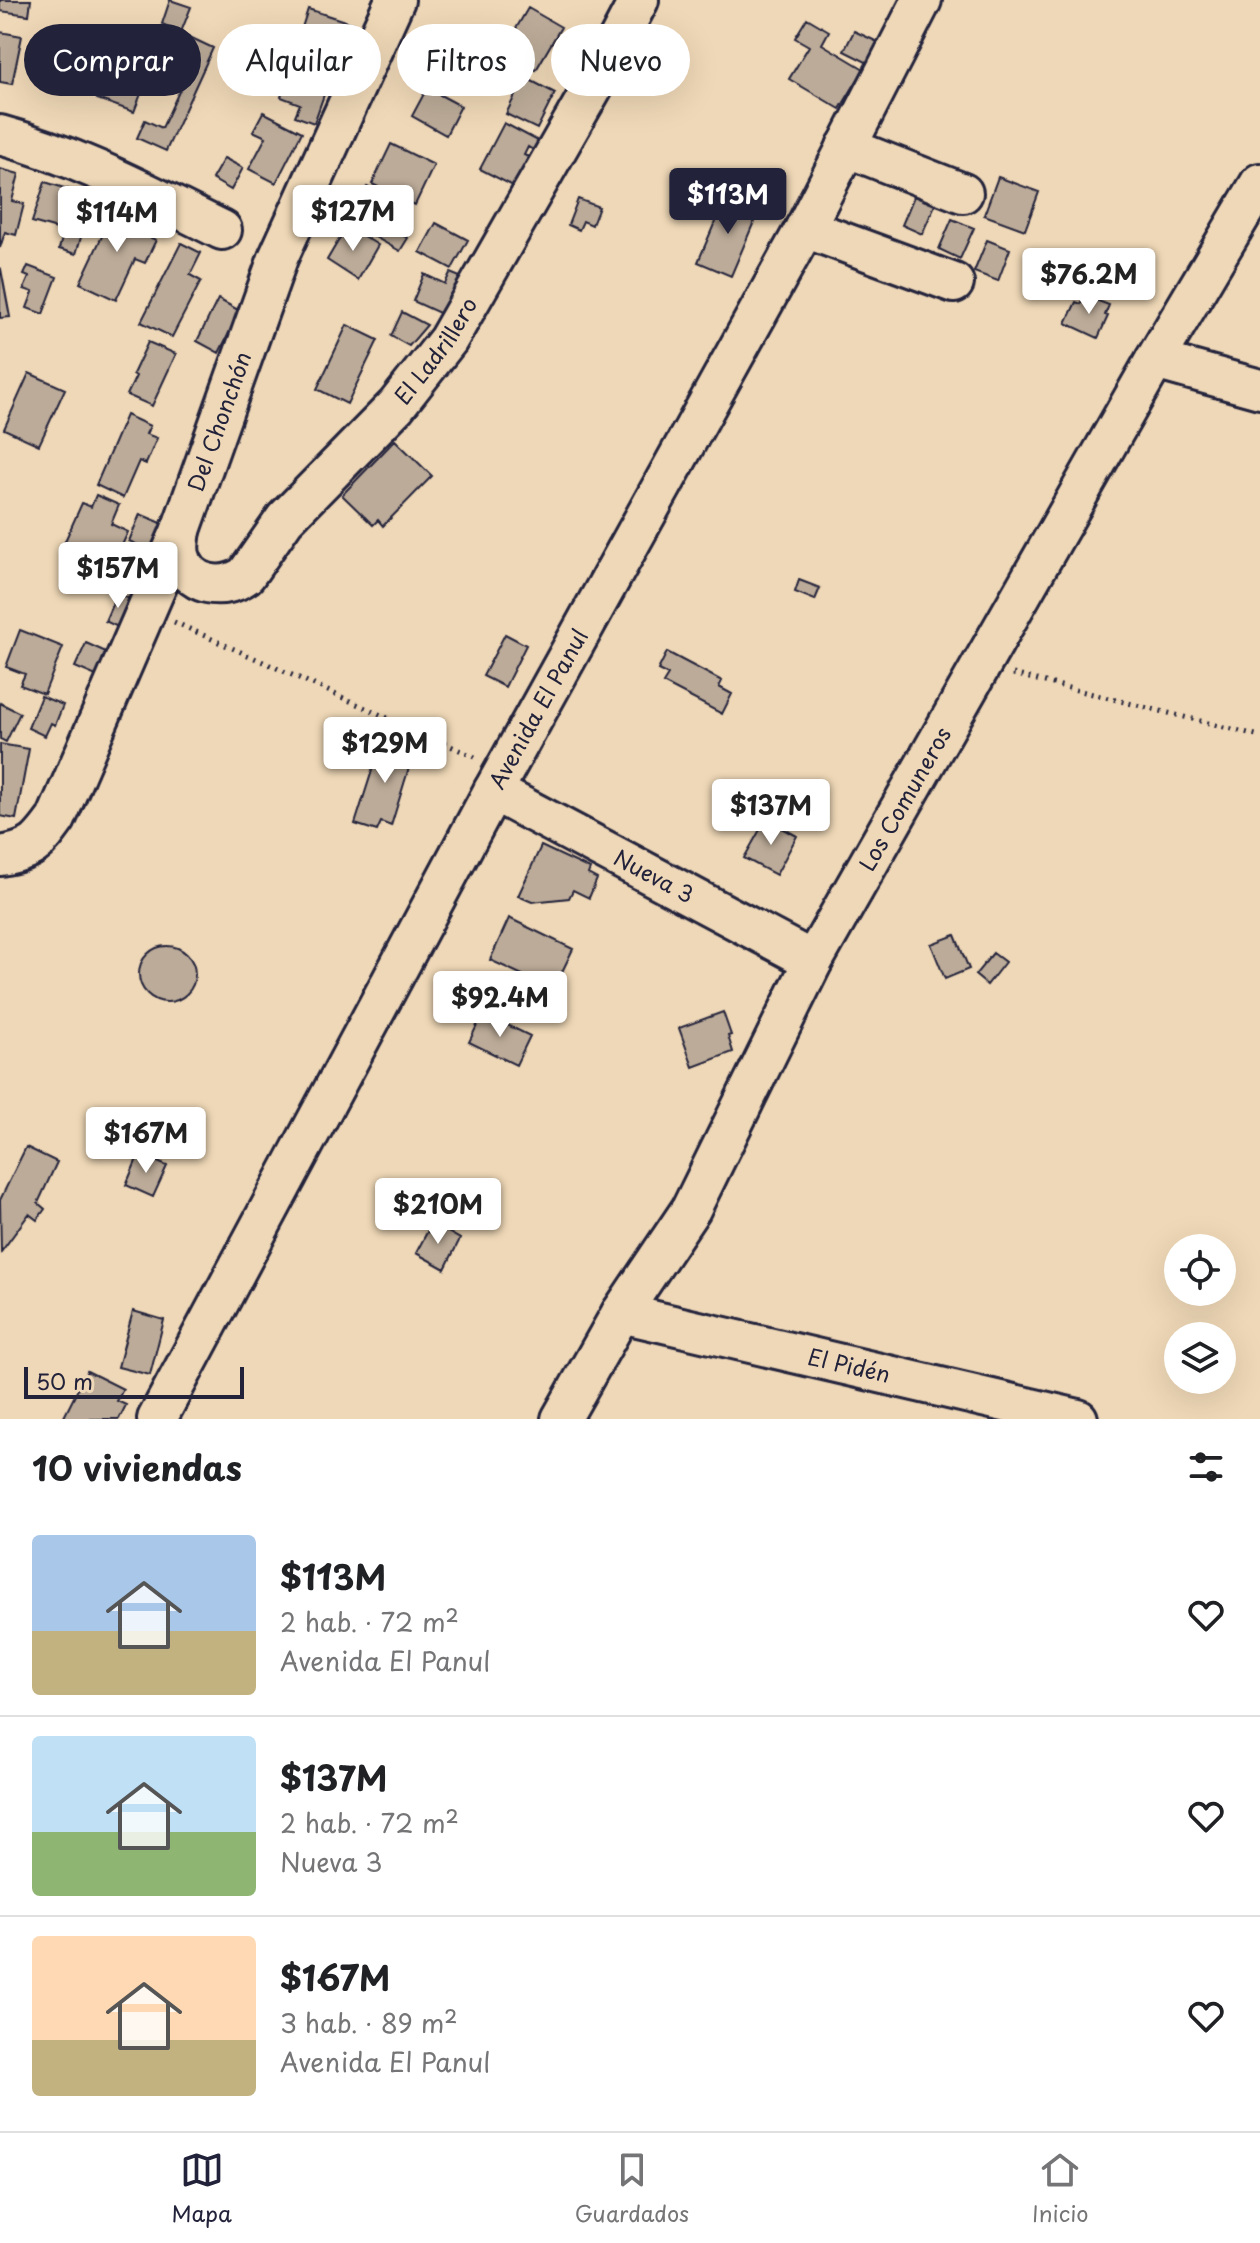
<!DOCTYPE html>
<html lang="es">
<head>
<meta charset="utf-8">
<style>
	:root { --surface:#fff; --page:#f6f6f6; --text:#202124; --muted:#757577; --line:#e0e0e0; --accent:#22223b }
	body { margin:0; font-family:"Playpen Sans",sans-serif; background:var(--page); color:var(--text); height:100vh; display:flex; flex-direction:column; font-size:30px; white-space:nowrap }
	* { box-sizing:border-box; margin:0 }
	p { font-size:26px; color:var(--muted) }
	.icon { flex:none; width:44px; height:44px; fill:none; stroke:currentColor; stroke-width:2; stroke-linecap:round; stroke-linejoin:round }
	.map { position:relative; height:1419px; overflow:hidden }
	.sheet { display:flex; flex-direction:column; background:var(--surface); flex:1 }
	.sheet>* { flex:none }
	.banner { position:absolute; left:24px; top:24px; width:800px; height:72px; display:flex; gap:16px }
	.buttons { position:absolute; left:1164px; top:1234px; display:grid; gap:16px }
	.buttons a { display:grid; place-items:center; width:72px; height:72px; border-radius:50%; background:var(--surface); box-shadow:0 8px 32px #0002; font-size:40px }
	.scale { position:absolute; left:24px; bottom:20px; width:220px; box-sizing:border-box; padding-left:8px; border:4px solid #22223b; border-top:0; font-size:22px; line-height:28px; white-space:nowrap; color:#22223b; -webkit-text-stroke:6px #efd8b7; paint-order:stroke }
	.price { position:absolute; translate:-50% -68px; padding:0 18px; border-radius:8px; background:#fff; color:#222; font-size:26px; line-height:52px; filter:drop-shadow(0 2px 4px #0008) }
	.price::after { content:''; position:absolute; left:50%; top:48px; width:24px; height:18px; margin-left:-12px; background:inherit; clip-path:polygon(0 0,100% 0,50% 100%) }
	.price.selected { background:var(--accent); color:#fff }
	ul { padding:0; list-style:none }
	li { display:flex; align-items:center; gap:24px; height:200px; padding:0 32px }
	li+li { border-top:2px solid var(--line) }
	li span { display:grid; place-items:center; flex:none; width:224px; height:160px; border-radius:8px; color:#555 }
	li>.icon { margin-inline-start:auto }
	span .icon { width:96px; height:96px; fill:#fffc; stroke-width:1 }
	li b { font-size:34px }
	h2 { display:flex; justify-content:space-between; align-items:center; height:96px; padding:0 32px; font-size:34px }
	.tag { padding:0 28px; border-radius:36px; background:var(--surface); box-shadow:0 8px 32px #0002; font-size:28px; line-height:72px }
	.tag.selected { background:var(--accent); color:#fff }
	.menu { display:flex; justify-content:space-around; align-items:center; height:112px; border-top:2px solid var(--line); background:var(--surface); font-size:22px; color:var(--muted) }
	.menu a { display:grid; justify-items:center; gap:4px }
	.menu .selected { color:var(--accent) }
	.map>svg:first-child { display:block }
	.building { fill:#bcab98; stroke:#22223b; stroke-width:2 }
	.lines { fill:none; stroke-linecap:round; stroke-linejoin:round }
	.minor-casing { stroke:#22223b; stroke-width:44 }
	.path { stroke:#22223b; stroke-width:5; stroke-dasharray:2 6; stroke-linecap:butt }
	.minor { stroke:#efd8b7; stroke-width:38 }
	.labels { text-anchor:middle; stroke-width:6; stroke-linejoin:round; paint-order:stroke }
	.street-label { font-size:22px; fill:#22223b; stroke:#efd8b7 }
</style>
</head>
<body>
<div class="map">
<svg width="1260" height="1419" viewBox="0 0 1260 1419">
	<rect width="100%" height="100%" fill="#efd8b7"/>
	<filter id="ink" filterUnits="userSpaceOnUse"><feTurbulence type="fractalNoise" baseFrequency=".0125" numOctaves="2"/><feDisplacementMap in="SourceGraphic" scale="16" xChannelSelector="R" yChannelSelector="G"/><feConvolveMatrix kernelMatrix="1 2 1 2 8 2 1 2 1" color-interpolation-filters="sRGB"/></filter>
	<g filter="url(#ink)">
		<!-- building -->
		<path class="building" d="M0 0H31L29 15 0 11Z
			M170 0 191 7 181 32 162 24Z
			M528 8 561 27 536 70 516 58 520 52 507 44Z
			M308 9 354 24 348 43 358 46 348 74 319 64V57L305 54 304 46 297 43Z
			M807 18 829 31 822 44 864 69 840 109 789 79 809 46 795 38Z
			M42 31 68 39 70 33 98 43 88 73 60 64 59 68 33 59Z
			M177 31 213 48 166 151 137 138 145 120 162 128 191 66 166 55Z
			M854 31 880 43 870 64 844 51Z
			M0 32 22 36 12 84 0 82Z
			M441 37 463 48 444 88 422 78Z
			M109 65 147 78 134 112 97 99Z
			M313 65 332 72 314 123 295 116 300 104 281 97 290 69 309 76Z
			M524 77 555 93 537 129 506 114Z
			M427 88 461 106 446 135 412 116Z
			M263 112 302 132 276 183 249 169 266 137 253 131Z
			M504 123 540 142 535 151 528 147 524 155 530 158 515 187 480 169Z
			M391 144 434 165 415 205 372 184Z
			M224 158 243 168 231 190 212 179Z
			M0 169 19 174 12 201 24 204 16 235 5 232 0 248Z
			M998 177 1039 192 1025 230 984 215Z
			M45 182 93 197 76 254 59 249 64 231 32 222Z
			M367 187 405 208 392 230 408 238 400 251 348 222Z
			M726 196 759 210 731 276 698 262Z
			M914 196 935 205 922 234 902 225Z
			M578 199 599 207 592 225 583 221 579 230 568 225Z
			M121 210 147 223 142 234 156 240 145 263 135 259 116 300 80 283 112 215 118 217Z
			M952 219 974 228 960 259 939 249Z
			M436 223 468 240 452 269 420 252Z
			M347 226 378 245 358 280 327 260Z
			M987 240 1010 249 998 281 974 272Z
			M181 243 201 253 190 275 201 281 172 337 141 322Z
			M28 266 57 277 43 314 27 308 33 292 24 289 29 277 24 275Z
			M1 269 10 317 0 318V270Z
			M450 273 465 279 448 317 413 301 424 274 445 284Z
			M1085 296 1109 305 1105 315 1108 316 1098 338 1066 323 1076 302 1081 304Z
			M218 299 240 311 219 353 197 341Z
			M402 312 427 325 409 346 391 336Z
			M347 325 378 340 347 404 317 389Z
			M148 342 176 354 152 406 127 395 136 376 133 374Z
			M29 373 65 389 39 445 4 429Z
			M126 415 150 426 146 434 157 438 146 464 139 461 123 498 96 485Z
			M395 440 432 476 383 526 378 520 373 525 342 495Z
			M96 495 119 505 111 524 128 532 119 552 108 548 104 558 111 560 105 572 96 568 92 577 75 569 80 558 61 550 82 503 91 507Z
			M140 514 164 524 151 551 129 541Z
			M799 580 820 588 815 600 795 592Z
			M117 593 132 600 120 628 105 621Z
			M20 630 63 647 44 694 20 685 25 674 6 667Z
			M505 634 526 645 505 687 483 676Z
			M86 643 106 652 96 676 75 667Z
			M667 652 722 681 719 687 732 694 722 714 663 683 668 675 658 670Z
			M41 696 63 705 55 725 51 723 45 736 28 728Z
			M0 703 20 713 6 742 0 739Z
			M383 736 410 745 405 760 411 761 391 826 381 822 377 831 355 824Z
			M0 744 29 749 16 819 0 816Z
			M766 819 797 836 776 875 744 858Z
			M541 846 590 869 588 874 597 879 589 898 573 890 569 898 532 902 518 896Z
			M509 918 573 949 549 999 525 987 529 978 490 960Z
			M955 935 969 969 945 979 931 944Z
			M139 974a28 28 0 1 1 56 0a28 28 0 1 1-56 0Z
			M993 953 1005 962 987 985 975 975Z
			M723 1012 731 1035 728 1036 733 1052 693 1067 679 1028Z
			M483 1013 530 1036 516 1065 469 1042Z
			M26 1147 57 1162 38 1203 45 1209 37 1220 29 1214 1 1252 0 1200Z
			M139 1154 167 1166 153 1197 126 1185Z
			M432 1223 460 1239 445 1269 416 1253Z
			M133 1311 164 1320 150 1375 118 1367Z
			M87 1371 123 1389 117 1401 126 1405 119 1419H68L64 1417Z"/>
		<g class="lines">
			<defs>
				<g id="minor">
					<path d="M0 135C78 156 149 194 222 230"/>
					<path d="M846 147 963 193"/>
					<path d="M805 228 954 283"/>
					<path d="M1155 360 1260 389"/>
					<path id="s1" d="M181 530C180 538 178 546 180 555 187 586 223 592 246 575L285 519 396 406 448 340 599 76 639 0"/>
					<path id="s2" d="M493 791 813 961"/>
					<path id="s3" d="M0 856C32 851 38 844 56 819L181 530 278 258 395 0"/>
					<path id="s4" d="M621 1313 1078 1419"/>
					<path id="s5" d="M157 1419 493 791 805 228 922 0"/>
					<path id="s6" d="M561 1419 621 1313 691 1209 813 961 1155 360 1260 183"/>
				</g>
			</defs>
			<!-- minor casing -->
			<use href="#minor" class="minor-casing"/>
			<!-- path -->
			<path class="path" d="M174 622 475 757
				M1013 674 1260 736"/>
			<!-- minor -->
			<use href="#minor" class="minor"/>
		</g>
	</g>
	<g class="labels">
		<!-- street labels -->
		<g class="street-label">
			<text dy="8" stroke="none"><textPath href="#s1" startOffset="402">El Ladrillero</textPath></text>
			<text dy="8" stroke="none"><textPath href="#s3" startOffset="500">Del Chonchón</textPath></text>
			<text dy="8" stroke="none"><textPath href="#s5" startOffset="806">Avenida El Panul</textPath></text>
			<text dy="8" stroke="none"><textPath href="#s6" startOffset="710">Los Comuneros</textPath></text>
			<text dy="8" stroke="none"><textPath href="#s2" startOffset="182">Nueva 3</textPath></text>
			<text dy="8" stroke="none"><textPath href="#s4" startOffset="234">El Pidén</textPath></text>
		</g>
	</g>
</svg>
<div class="buttons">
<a><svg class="icon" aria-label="locate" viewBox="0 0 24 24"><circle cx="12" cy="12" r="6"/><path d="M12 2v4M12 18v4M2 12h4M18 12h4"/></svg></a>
<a><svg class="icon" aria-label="layers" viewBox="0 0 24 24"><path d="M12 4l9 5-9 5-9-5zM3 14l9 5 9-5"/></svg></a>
</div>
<div class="scale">50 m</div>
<b class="price selected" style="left:728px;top:236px">$113M</b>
<b class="price" style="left:353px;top:253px">$127M</b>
<b class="price" style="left:117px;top:254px">$114M</b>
<b class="price" style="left:1089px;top:316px">$76.2M</b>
<b class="price" style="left:118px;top:610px">$157M</b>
<b class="price" style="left:385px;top:785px">$129M</b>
<b class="price" style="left:771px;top:847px">$137M</b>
<b class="price" style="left:500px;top:1039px">$92.4M</b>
<b class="price" style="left:146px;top:1175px">$167M</b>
<b class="price" style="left:438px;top:1246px">$210M</b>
<div class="banner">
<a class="tag selected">Comprar</a>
<a class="tag">Alquilar</a>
<a class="tag">Filtros</a>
<a class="tag">Nuevo</a>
</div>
</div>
<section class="sheet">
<h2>10 viviendas<svg class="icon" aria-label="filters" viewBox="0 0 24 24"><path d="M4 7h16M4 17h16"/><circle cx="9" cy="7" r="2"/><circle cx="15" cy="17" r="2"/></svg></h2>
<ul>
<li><span style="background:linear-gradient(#a9c7e8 60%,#c2b280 0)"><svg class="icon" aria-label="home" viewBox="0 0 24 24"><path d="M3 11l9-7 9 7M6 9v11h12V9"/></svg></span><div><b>$113M</b><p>2 hab. · 72 m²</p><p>Avenida El Panul</p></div><svg class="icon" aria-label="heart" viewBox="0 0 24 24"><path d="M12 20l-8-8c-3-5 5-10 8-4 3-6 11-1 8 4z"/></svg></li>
<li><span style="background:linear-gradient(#bfe0f5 60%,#8fb573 0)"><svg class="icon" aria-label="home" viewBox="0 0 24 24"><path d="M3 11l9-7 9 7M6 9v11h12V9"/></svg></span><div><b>$137M</b><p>2 hab. · 72 m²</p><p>Nueva 3</p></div><svg class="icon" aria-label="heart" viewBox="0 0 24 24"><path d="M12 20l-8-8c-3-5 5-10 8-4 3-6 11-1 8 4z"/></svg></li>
<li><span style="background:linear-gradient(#ffd9b3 65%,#c2b280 0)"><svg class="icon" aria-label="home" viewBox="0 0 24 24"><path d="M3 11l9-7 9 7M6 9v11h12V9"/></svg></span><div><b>$167M</b><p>3 hab. · 89 m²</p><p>Avenida El Panul</p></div><svg class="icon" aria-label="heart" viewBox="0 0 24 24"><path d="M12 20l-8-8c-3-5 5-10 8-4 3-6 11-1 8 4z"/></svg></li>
</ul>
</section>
<nav class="menu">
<a class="selected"><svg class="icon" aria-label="map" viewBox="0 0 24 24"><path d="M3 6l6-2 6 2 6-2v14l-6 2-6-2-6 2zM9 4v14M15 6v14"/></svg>Mapa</a>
<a><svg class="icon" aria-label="saved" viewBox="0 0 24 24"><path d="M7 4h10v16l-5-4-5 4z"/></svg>Guardados</a>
<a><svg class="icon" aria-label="home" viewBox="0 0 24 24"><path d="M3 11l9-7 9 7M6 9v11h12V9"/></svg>Inicio</a>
</nav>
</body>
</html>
